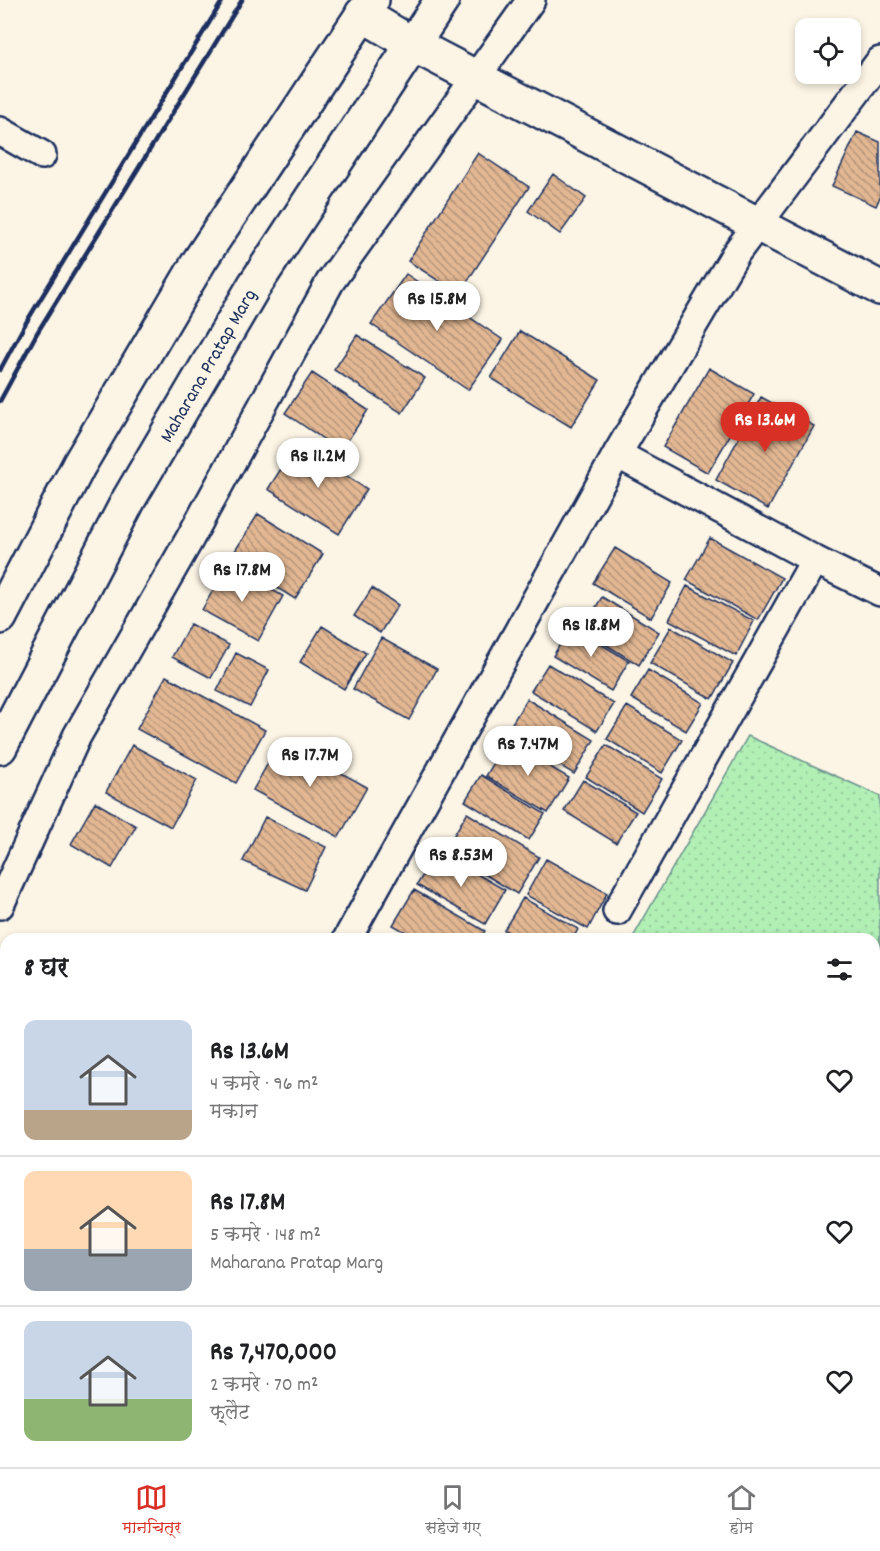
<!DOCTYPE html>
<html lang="hi">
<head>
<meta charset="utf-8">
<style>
	:root { --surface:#fff; --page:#f6f6f6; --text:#202124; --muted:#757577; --line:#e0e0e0; --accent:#d93025 }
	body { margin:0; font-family:Dekko,"Playpen Sans Deva",sans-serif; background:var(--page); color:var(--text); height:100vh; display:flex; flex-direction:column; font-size:22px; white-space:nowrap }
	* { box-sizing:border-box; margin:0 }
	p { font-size:20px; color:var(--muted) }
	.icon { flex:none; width:33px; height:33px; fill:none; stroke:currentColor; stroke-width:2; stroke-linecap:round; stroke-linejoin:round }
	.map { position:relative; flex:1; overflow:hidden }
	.panel { position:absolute; left:0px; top:933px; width:880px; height:534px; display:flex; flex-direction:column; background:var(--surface); border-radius:18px 18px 0 0; box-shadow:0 3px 9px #0003 }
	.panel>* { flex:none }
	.fabs { position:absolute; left:795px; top:18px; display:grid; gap:12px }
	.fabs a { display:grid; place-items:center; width:66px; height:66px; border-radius:12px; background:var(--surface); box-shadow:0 3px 9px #0003; font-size:30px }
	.price { position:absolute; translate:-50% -51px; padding:0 14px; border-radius:21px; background:#fff; color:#222; font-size:20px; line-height:39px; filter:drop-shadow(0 2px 3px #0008) }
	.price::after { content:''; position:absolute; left:50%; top:36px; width:18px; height:14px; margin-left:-9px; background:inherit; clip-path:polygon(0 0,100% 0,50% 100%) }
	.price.on { background:var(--accent); color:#fff }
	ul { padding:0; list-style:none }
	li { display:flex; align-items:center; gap:18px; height:150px; padding:0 24px }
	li+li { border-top:2px solid var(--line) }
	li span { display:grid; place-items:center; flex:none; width:168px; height:120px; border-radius:12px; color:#555 }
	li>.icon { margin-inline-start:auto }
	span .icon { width:72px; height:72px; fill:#fffc; stroke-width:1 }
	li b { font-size:26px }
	h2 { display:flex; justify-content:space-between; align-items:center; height:72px; padding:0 24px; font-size:26px }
	.menu { display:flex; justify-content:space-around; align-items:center; height:84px; border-top:2px solid var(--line); background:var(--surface); font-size:16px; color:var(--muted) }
	.menu a { display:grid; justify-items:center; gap:3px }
	.menu .on { color:var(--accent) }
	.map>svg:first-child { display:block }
	.garden { fill:url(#garden-dots); stroke:#668f8a; stroke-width:1.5 }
	.building { fill:url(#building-back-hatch); stroke:#1b2f5e; stroke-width:1.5 }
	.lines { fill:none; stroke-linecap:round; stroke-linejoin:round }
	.street-casing { stroke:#1b2f5e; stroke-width:32 }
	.secondary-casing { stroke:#1b2f5e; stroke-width:38 }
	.street { stroke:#fcf5e5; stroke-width:27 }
	.secondary { stroke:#fcf5e5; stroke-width:33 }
	.rail { stroke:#1b2f5e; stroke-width:4.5 }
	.labels { text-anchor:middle; stroke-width:6; stroke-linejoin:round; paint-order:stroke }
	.street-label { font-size:20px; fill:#1b2f5e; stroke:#fcf5e5 }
</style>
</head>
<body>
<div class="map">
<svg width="880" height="1467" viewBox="0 0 880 1467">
	<defs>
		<pattern id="garden-dots" width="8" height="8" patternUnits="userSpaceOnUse" patternTransform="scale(1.5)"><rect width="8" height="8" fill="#b2efb5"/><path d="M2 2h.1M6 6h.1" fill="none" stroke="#98cd9e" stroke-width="1.8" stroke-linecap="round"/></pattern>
		<pattern id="building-back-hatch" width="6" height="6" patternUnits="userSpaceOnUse" patternTransform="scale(1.5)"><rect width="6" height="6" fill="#e2b792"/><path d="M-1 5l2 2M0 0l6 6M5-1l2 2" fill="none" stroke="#b6957a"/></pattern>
	</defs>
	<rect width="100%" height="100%" fill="#fcf5e5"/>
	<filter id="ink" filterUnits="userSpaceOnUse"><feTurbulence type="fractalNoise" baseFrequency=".0167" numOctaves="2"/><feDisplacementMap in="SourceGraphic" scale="12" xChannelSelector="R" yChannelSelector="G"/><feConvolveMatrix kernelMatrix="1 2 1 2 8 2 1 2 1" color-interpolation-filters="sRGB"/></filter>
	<g filter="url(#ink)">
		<!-- garden -->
		<path class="garden" d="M748 736 880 796V1013L875 1011 874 939H632Z"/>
		<!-- building -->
		<path class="building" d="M857 132 880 142V197L876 206 832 186Z
			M478 153 529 187 459 294 408 261Z
			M553 174 586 198 560 234 528 211Z
			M406 274 503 340 468 390 371 324Z
			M520 331 600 380 571 427 491 378Z
			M357 335 425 378 402 413 334 370Z
			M709 368 754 394 708 473 663 447Z
			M312 373 368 410 341 451 285 413Z
			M761 397 814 426 768 509 716 480Z
			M297 444 367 489 339 534 268 489Z
			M258 514 323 554 295 599 230 559Z
			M710 538 782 578 758 620 686 580Z
			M615 548 672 583 651 618 593 583Z
			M227 565 283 596 258 641 202 610Z
			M687 586 754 621 736 656 669 620Z
			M372 588 398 605 380 633 354 616Z
			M602 597 659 632 639 665 582 630Z
			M190 624 229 645 211 678 172 657Z
			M322 626 366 653 344 689 300 662Z
			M571 626 629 661 611 691 553 656Z
			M671 627 733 663 712 699 650 663Z
			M381 638 437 669 409 720 353 689Z
			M236 653 269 670 250 707 217 691Z
			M548 664 614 704 597 731 531 691Z
			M648 670 703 703 686 731 631 698Z
			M166 676 265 730 236 783 137 729Z
			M527 699 594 740 574 774 506 733Z
			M627 706 682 740 662 773 607 739Z
			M281 740 367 787 339 837 253 790Z
			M507 741 569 778 548 813 486 776Z
			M132 745 197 780 171 827 106 792Z
			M606 745 662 779 642 812 586 777Z
			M481 775 545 814 529 840 465 801Z
			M583 780 636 812 616 843 564 811Z
			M95 802 136 826 112 868 71 844Z
			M467 813 539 857 517 894 445 850Z
			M265 817 326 847 305 890 243 861Z
			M437 851 505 890 485 924 417 885Z
			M546 859 607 893 588 929 526 895Z
			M414 890 485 931 480 939H418L393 925Z
			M523 898 578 929 573 939H520L504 930Z
			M0 1271 6 1274V1351L0 1348Z
			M874 1314 880 1316V1467H853L841 1461H874Z
			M4 1357 6 1358V1403L0 1400V1365Z
			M0 1435 6 1438V1461H42L39 1467H0Z
			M117 1461H164L161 1467H113Z
			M171 1461H207L204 1467H167Z
			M282 1461H317L314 1467H279Z"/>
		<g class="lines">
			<defs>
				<path id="street" d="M0 131 42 155
					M617 454 815 560 880 592
					M0 905 77 736 188 542 330 282 531 0
					M617 911 815 560
					M347 939 617 454 736 253 880 61
					M874 1101 880 1102
					M0 1126 6 1129
					M0 1168 6 1156
					M874 1226H880
					M65 1461 76 1467
					M472 1461 483 1467
					M622 1461 632 1467
					M733 1467 736 1461"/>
				<path id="secondary" d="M362 14 412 44 880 288
					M0 617 79 465 200 260 372 0
					M0 747 129 499 254 286 442 0"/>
			</defs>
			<!-- street casing -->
			<use href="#street" class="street-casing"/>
			<!-- secondary casing -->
			<use href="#secondary" class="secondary-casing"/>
			<!-- street -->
			<use href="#street" class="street"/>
			<!-- secondary -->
			<use href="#secondary" class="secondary"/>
			<!-- rail -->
			<path class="rail" d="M0 370 24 326 223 0
				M0 401 37 333 242 0"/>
		</g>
	</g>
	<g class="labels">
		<!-- street labels -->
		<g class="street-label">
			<text transform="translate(207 365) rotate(-60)" y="7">Maharana Pratap Marg</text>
		</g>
	</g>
</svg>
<div class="fabs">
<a><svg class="icon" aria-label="locate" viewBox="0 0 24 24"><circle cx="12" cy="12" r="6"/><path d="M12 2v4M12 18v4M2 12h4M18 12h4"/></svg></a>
</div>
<b class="price" style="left:437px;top:332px">Rs 15.8M</b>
<b class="price on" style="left:765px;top:453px">Rs 13.6M</b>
<b class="price" style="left:318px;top:489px">Rs 11.2M</b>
<b class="price" style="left:242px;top:603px">Rs 17.8M</b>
<b class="price" style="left:591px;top:658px">Rs 18.8M</b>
<b class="price" style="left:528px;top:777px">Rs 7.47M</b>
<b class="price" style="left:310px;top:788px">Rs 17.7M</b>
<b class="price" style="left:461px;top:888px">Rs 8.53M</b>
<section class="panel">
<h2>8 घर<svg class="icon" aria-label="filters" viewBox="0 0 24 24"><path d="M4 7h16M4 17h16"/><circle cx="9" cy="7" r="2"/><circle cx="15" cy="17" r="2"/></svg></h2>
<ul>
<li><span style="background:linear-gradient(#c9d6e8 75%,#b9a48a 0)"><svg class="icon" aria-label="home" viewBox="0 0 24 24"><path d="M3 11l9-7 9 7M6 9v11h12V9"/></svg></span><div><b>Rs 13.6M</b><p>4 कमरे · 96 m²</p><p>मकान</p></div><svg class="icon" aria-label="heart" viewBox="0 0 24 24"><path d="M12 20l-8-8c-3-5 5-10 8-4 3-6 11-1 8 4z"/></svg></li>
<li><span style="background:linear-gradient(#ffd9b3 65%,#9aa5b1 0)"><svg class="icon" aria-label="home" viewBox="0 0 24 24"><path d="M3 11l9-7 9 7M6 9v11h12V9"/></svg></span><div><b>Rs 17.8M</b><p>5 कमरे · 148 m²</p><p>Maharana Pratap Marg</p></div><svg class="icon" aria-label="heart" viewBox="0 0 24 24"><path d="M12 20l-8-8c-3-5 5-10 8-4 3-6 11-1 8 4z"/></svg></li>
<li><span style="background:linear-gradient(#c9d6e8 65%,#8fb573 0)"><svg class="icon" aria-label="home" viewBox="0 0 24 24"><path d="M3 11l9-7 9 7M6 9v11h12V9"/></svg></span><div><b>Rs 7,470,000</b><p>2 कमरे · 70 m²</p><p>फ़्लैट</p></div><svg class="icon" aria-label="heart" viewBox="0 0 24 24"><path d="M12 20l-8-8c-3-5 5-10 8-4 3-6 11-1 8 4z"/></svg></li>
</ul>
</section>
</div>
<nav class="menu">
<a class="on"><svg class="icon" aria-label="map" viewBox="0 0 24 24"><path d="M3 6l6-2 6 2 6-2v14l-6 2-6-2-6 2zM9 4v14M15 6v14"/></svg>मानचित्र</a>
<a><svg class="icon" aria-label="saved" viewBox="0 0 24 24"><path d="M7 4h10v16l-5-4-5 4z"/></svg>सहेजे गए</a>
<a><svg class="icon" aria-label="home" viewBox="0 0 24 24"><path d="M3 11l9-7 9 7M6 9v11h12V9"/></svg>होम</a>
</nav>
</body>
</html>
